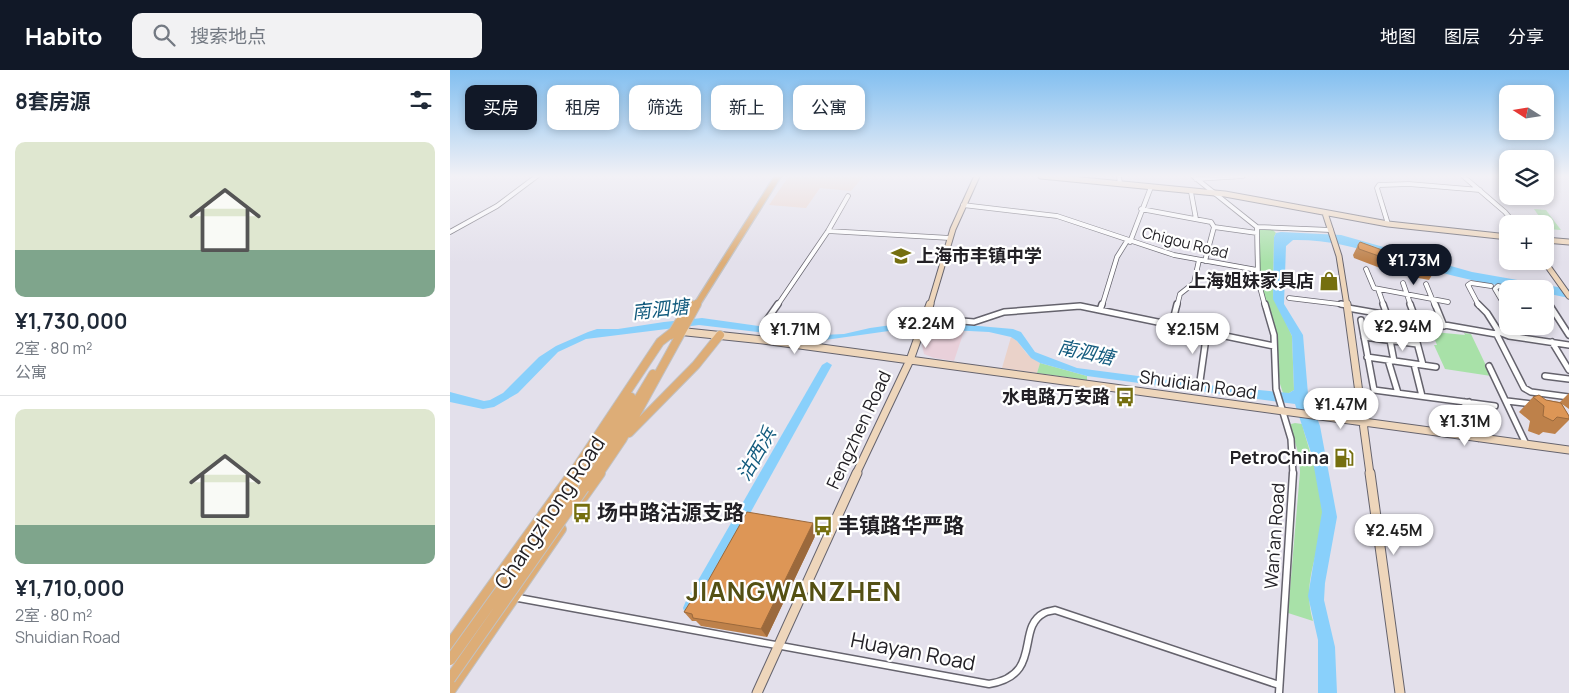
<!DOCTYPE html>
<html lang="zh">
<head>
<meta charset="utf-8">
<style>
	:root { --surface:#fff; --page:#f2f2f3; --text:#1f2937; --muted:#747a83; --line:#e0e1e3; --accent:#111827 }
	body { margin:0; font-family:Manrope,"Noto Sans SC",sans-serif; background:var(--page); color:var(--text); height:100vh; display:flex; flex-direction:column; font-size:19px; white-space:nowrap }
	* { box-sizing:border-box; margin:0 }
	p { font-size:16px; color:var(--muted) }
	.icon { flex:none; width:28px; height:28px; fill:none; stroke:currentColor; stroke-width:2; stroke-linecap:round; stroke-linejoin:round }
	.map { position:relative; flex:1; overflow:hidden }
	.panel { display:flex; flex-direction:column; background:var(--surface); width:450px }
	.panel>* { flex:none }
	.hud { position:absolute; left:15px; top:15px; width:475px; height:45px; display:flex; gap:10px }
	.needle { width:32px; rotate:282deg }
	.controls { position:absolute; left:1049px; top:15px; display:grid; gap:10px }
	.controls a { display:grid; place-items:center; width:55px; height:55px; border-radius:10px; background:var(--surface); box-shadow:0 2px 8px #0003; font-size:25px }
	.price { position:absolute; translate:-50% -42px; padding:0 11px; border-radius:18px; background:#fff; color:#222; font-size:16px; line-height:32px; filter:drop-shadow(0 1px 2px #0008) }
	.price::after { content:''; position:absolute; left:50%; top:30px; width:15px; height:11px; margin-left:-8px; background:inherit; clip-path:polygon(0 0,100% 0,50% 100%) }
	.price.selected { background:var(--accent); color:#fff }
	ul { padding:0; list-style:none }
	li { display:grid; align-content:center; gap:10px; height:265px; padding:0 15px }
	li+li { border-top:1px solid var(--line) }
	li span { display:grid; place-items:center; height:155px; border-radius:10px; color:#555 }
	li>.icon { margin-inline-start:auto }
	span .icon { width:90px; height:90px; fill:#fffc; stroke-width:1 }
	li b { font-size:21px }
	h2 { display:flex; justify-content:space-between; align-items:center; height:60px; padding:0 15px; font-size:21px }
	.pill { padding:0 18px; border-radius:10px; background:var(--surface); box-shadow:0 2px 8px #0003; font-size:18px; line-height:45px }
	.pill.selected { background:var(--accent); color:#fff }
	header { display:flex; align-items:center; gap:30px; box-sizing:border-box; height:70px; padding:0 25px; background:var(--accent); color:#fff }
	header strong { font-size:24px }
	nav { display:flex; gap:28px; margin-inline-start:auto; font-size:18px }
	.search { width:350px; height:45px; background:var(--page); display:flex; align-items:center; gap:12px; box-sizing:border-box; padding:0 18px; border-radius:10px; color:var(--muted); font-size:19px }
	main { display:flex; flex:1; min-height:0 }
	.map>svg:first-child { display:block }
	.commercial { fill:#e9d0da }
	.medical { fill:#ead2c9 }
	.green { fill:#a8e1a8 }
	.water { fill:#89d0fb }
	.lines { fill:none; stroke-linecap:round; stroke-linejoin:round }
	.river { fill:#89d0fb; fill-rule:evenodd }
	.street-far2-casing { stroke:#65636d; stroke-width:5.5 }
	.street-far1-casing { stroke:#65636d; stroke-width:8 }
	.street-casing { stroke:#65636d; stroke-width:9 }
	.secondary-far2-casing { stroke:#65636d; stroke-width:7 }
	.secondary-far1-casing { stroke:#65636d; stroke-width:9 }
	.secondary-casing { stroke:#65636d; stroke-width:11 }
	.primary-far2-casing { stroke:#c1c1c2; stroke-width:8 }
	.primary-far1-casing { stroke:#c1c1c2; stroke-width:10 }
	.primary-casing { stroke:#c1c1c2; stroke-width:12 }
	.street-far2 { stroke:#fff; stroke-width:4 }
	.street-far1 { stroke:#fff; stroke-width:5 }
	.street { stroke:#fff; stroke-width:6 }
	.secondary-far2 { stroke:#eed6bb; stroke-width:5 }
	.secondary-far1 { stroke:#eed6bb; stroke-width:7 }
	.secondary { stroke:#eed6bb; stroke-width:9 }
	.primary-far2 { stroke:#ddad77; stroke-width:5.5 }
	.primary-far1 { stroke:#ddad77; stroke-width:8 }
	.primary { stroke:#ddad77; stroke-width:10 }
	.primary-bridge-casing { stroke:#c1c1c2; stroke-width:12; stroke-linecap:butt }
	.primary-bridge { stroke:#ddad77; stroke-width:10 }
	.wall { fill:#be814a }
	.shaded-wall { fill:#9b693c }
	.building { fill:#dd9656; stroke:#9b693c }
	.labels { text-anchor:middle; stroke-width:4.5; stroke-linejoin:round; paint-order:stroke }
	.far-street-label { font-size:15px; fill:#232126; stroke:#fff }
	.poi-label { font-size:18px; font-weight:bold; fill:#232126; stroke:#fff; text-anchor:end }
	.street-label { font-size:18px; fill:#232126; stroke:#fff }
	.water-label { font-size:19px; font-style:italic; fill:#135b7e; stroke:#fff }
	.near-street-label { font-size:21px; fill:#232126; stroke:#fff }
	.near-poi-label { font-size:21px; font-weight:bold; fill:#232126; stroke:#fff; text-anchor:start }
	.near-district-label { font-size:26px; font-weight:bold; letter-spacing:1px; fill:#545013; stroke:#fff }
</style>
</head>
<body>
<header>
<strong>Habito</strong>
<div class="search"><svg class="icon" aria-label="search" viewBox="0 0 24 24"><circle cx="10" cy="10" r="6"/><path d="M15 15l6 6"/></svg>搜索地点</div>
<nav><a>地图</a><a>图层</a><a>分享</a></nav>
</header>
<main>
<section class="panel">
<h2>8套房源<svg class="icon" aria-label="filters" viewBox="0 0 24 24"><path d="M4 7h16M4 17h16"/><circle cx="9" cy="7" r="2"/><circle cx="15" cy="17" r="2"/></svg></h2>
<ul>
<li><span style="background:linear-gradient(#dfe7d0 70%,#7fa58c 0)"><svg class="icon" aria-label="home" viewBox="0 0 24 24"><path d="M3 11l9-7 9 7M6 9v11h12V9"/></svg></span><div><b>¥1,730,000</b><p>2室 · 80 m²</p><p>公寓</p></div></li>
<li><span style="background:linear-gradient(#dfe7d0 75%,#7fa58c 0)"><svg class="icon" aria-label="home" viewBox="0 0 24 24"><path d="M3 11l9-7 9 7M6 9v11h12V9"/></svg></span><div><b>¥1,710,000</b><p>2室 · 80 m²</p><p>Shuidian Road</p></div></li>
</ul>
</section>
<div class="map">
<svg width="1119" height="623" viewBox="0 0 1119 623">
	<rect width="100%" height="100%" fill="#e3e0eb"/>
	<!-- commercial -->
	<path class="commercial" d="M479 259 514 261 504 291 484 288 474 284 472 275Z"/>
	<!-- medical -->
	<path class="medical" d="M339 106H414L401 121 370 118 356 138 319 135Z
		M561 267 567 271 577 284 590 293 587 303 552 298Z"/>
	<!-- green -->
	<path class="green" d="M1084 139 1096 140 1111 160 1098 159Z
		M809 159H822L826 163 824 167 823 225 842 266 844 320 839 323H833L830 314 823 251 809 213Z
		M984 262 1015 265 1014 263 1021 264 1041 306 995 299 984 275H987L983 265Z
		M590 293 637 306V310L587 303Z
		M845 353 852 354C859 381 873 417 872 445 871 485 851 510 863 551L838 543 850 402 849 386 841 358V354Z"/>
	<!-- water -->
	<path class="water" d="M831 162 891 165 1022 202 1119 219V228L1095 223V219C1057 219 1018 210 981 200 935 187 892 169 843 170L836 176 834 234 853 265 858 324 870 356 887 447 875 513 874 530 885 577 887 623H868V570L858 526 872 442 862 386 845 334 637 306 590 293 581 288 567 271 561 267 539 262 460 258 375 270 249 255 136 269 108 282 68 323 44 337 33 339 0 332V322L34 331 40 330 53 323 89 287 106 276 138 262 147 259H168L214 252 252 248 372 265 394 264 420 258 463 252 494 253 563 259 571 262 585 282 627 298 757 315 839 323 844 320 842 266 823 229 824 167 826 163Z"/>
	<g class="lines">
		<!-- river -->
		<path class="river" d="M377 292 382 295 245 543 240 545 235 543 233 538 235 533 372 295Z"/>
		<defs>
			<path id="street-far2" d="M669 106 670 114
				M743 106 807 157 808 210 815 236
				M1013 106 1055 142 1065 154
				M746 109 793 106
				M741 122 746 149
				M513 135 607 146 724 185 807 200
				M691 139 761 152 764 157 807 163
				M938 154 927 118 929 115 959 114 1030 120
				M807 157 881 160
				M378 161 500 168
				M0 162 47 136 87 106
				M680 172 701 117
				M755 191 764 157
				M916 199 924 218 998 232
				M953 213 961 236
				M976 214 985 236
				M928 219 934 236
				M839 228 897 235
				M1095 229 1099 236
				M327 236 378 161 398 126
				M652 236 667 187 677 171
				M727 236 730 224 744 213 749 190
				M1029 236 1018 215 1021 213 1041 216
				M1055 236 1045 219 1048 216 1062 219"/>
			<path id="street-far1" d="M815 234 824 265 826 319 841 369 843 404
				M891 234 897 235
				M933 234 937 245
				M960 234 966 250
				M985 234 994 256
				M1028 234 1037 243 1049 262 1046 263 1074 318 1081 322 1119 327
				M1054 234 1058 240
				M1099 234 1119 265
				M898 238 1046 264
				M650 240 652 234
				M935 244 944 291
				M476 248 524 252 554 242 630 236 824 276
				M911 250 924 320 1045 336
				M961 250 973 295
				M314 254 328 234
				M722 254 727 234
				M1049 262 1059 266 1119 275
				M914 267 967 274
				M1102 272 1119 300
				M917 287 986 297
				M938 290 948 323
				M964 294 972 326
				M1039 296 1076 374
				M1095 306 1119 309
				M750 311 757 261
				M1057 331 1082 334
				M1014 332 1029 368
				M1019 332 1028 355 1025 357"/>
			<path id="street" d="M63 527 539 614C594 605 565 558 594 543 597 541 602 541 605 540L829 615
				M829 623 843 403"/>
			<path id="secondary-far2" d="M591 106 775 124 938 154 1058 167
				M875 143 889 186 897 236
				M1095 170 1119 172
				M1094 191 1119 226
				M480 236 503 159 527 106"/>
			<path id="secondary-far1" d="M897 234 920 404
				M227 261 313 270 1119 380
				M406 404 460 290 480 234"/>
			<path id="secondary" d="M920 403 950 623
				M307 623 407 403"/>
			<path id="primary-far2" d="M239 236 241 233
				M246 236 328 106"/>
			<path id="primary-far1" d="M221 265 240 234
				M179 363 246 295 270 265
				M122 404 210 272 224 261
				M133 404 181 327
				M143 404 203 304
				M149 404 172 370 247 234"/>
			<path id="primary" d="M134 418 143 403
				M123 419 133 403
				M133 427 150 403
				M0 574 123 403
				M0 621 111 459"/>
		</defs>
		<!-- street-far2 casing -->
		<use href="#street-far2" class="street-far2-casing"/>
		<!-- street-far1 casing -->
		<use href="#street-far1" class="street-far1-casing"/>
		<!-- street casing -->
		<use href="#street" class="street-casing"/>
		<!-- secondary-far2 casing -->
		<use href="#secondary-far2" class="secondary-far2-casing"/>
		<!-- secondary-far1 casing -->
		<use href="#secondary-far1" class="secondary-far1-casing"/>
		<!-- secondary casing -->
		<use href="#secondary" class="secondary-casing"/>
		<!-- primary-far2 casing -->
		<use href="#primary-far2" class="primary-far2-casing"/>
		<!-- primary-far1 casing -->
		<use href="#primary-far1" class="primary-far1-casing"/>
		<!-- primary casing -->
		<use href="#primary" class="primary-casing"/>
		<!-- street-far2 -->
		<use href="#street-far2" class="street-far2"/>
		<!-- street-far1 -->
		<use href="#street-far1" class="street-far1"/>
		<!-- street -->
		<use href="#street" class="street"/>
		<!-- secondary-far2 -->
		<use href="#secondary-far2" class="secondary-far2"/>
		<!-- secondary-far1 -->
		<use href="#secondary-far1" class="secondary-far1"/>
		<!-- secondary -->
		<use href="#secondary" class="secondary"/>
		<!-- primary-far2 -->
		<use href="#primary-far2" class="primary-far2"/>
		<!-- primary-far1 -->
		<use href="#primary-far1" class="primary-far1"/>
		<!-- primary -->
		<use href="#primary" class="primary"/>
		<defs>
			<path id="primary-bridge" d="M0 590 123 419
				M0 609 134 418"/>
		</defs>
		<!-- primary-bridge casing -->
		<use href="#primary-bridge" class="primary-bridge-casing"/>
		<!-- primary-bridge -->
		<use href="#primary-bridge" class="primary-bridge"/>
	</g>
	<!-- wall -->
	<path class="wall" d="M908 175 985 200 979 210 953 205 941 199 938 201 904 188 903 185Z
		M1119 323V339L1112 334 1119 346V350L1105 364 1093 362 1089 365 1078 361 1080 351 1069 342 1083 327 1096 330 1110 332Z
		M363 453 367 462 317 567 251 556 246 551H242L234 542 249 527Z"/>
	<!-- shaded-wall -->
	<path class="shaded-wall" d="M946 189 941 199 938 201 943 191Z
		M363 453 367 462 317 567 311 559Z"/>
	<!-- building -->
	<path class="building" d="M910 172 957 189 983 194 985 200 959 196 946 189 943 191 909 179 908 175Z
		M1089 325 1096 330 1111 333 1119 346V349L1107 347 1103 351 1093 346 1094 336 1083 327Z
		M297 442 363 453 311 559 243 548 242 544 234 542 244 526 249 527Z"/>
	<!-- sky -->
	<linearGradient id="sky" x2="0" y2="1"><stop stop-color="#82bff0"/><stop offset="0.55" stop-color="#f2f1f6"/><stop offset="1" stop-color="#f2f1f6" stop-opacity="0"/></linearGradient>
	<rect width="1119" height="193" fill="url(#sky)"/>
	<!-- icons -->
	<defs>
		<symbol id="school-bare" viewBox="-9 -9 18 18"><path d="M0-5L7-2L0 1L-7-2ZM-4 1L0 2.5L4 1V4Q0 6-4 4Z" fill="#756f0f" stroke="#fff" stroke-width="2.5" paint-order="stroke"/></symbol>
		<symbol id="shop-bare" viewBox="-9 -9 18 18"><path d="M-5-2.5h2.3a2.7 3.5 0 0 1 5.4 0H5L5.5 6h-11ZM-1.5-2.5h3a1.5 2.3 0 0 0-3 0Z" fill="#756f0f" stroke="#fff" stroke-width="2.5" paint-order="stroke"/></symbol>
		<symbol id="bus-bare" viewBox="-9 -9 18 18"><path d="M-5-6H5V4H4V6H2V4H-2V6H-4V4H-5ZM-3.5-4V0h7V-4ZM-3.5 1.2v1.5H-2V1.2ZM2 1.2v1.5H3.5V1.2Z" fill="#756f0f" stroke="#fff" stroke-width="2.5" paint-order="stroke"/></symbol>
		<symbol id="fuel-bare" viewBox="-9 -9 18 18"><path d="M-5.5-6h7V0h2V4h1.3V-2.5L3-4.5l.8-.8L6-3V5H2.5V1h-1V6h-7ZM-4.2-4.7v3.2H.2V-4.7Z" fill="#756f0f" stroke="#fff" stroke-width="2.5" paint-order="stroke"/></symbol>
	</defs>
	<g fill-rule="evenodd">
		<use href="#school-bare" x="437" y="172" width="28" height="28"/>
		<use href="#shop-bare" x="865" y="197" width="28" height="28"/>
		<use href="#bus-bare" x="661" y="313" width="28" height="28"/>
		<use href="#fuel-bare" x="880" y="374" width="28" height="28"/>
		<use href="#bus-bare" x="118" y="429" width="28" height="28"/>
		<use href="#bus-bare" x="359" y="442" width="28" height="28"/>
	</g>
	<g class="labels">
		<!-- far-street labels -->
		<g class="far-street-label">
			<text transform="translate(735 173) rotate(14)" y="5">Chigou Road</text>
		</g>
		<!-- poi labels -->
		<g class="poi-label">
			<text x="466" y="192" text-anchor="start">上海市丰镇中学</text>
			<text x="864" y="217">上海姐妹家具店</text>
			<text x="660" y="333">水电路万安路</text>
			<text x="879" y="394">PetroChina</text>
		</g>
		<!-- street labels -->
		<g class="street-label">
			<text transform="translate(748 315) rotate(8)" y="6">Shuidian Road</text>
			<text transform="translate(409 360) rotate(-65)" y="6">Fengzhen Road</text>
			<text transform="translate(825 466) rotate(-86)" y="6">Wan'an Road</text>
		</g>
		<!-- water labels -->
		<g class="water-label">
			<text transform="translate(210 239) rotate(-6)" y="7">南泗塘</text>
			<text transform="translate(636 282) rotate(12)" y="7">南泗塘</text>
			<text transform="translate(306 384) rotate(-60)" y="7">沽西浜</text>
		</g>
		<!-- near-street labels -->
		<g class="near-street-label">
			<text transform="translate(100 443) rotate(-56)" y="7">Changzhong Road</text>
			<text transform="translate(463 582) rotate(11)" y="7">Huayan Road</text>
		</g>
		<!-- near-poi labels -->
		<g class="near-poi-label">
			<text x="147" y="450">场中路沽源支路</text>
			<text x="388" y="463">丰镇路华严路</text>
		</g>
		<!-- near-district labels -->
		<g class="near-district-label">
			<text x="344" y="531">JIANGWANZHEN</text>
		</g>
	</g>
</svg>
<div class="controls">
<a><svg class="needle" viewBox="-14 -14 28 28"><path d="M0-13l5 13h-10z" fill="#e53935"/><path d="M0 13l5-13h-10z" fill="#747a83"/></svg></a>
<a><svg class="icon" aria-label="layers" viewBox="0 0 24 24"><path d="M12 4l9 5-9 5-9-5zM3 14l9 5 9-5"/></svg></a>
<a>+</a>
<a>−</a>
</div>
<b class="price selected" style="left:964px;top:216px">¥1.73M</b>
<b class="price" style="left:476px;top:279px">¥2.24M</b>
<b class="price" style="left:953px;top:282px">¥2.94M</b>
<b class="price" style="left:345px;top:285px">¥1.71M</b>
<b class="price" style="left:743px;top:285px">¥2.15M</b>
<b class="price" style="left:891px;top:360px">¥1.47M</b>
<b class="price" style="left:1015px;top:377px">¥1.31M</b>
<b class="price" style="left:944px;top:486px">¥2.45M</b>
<div class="hud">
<a class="pill selected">买房</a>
<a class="pill">租房</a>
<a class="pill">筛选</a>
<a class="pill">新上</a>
<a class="pill">公寓</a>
</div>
</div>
</main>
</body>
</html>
